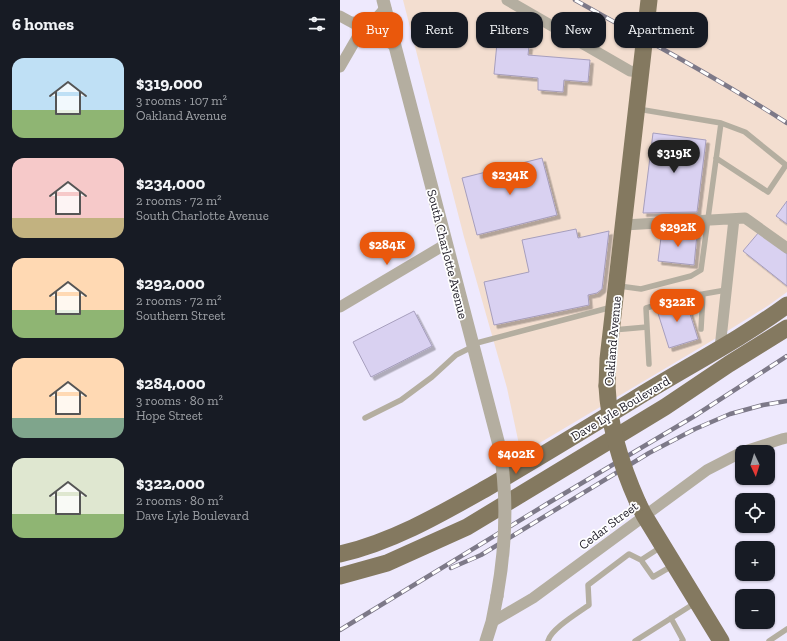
<!DOCTYPE html>
<html lang="en">
<head>
<meta charset="utf-8">
<style>
	:root { --surface:#171b24; --page:#20242c; --text:#f1f3f6; --muted:#9ea1a6; --accent:#ea580c }
	body { margin:0; font-family:"Zilla Slab",serif; background:var(--page); color:var(--text); height:100vh; display:flex; flex-direction:column; font-size:15px; white-space:nowrap }
	* { box-sizing:border-box; margin:0 }
	p { font-size:13px; color:var(--muted) }
	.icon { flex:none; width:22px; height:22px; fill:none; stroke:currentColor; stroke-width:2; stroke-linecap:round; stroke-linejoin:round }
	.map { position:relative; flex:1; overflow:hidden }
	.details { display:flex; flex-direction:column; background:var(--surface); width:340px }
	.details>* { flex:none }
	.top-card { position:absolute; left:12px; top:12px; width:375px; height:36px; display:flex; gap:8px }
	.needle { width:26px; rotate:176deg }
	.controls { position:absolute; left:395px; top:445px; display:grid; gap:8px }
	.controls a { display:grid; place-items:center; width:40px; height:40px; border-radius:8px; background:var(--surface); box-shadow:0 1px 3px #0004; font-size:20px }
	.price { position:absolute; translate:-50% -34px; padding:0 9px; border-radius:14px; background:var(--accent); color:#fff; font-size:13px; line-height:26px; filter:drop-shadow(0 1px 2px #0008) }
	.price::after { content:''; position:absolute; left:50%; top:24px; width:12px; height:9px; margin-left:-6px; background:inherit; clip-path:polygon(0 0,100% 0,50% 100%) }
	.price.on { background:#222; color:#fff }
	ul { padding:0; list-style:none }
	li { display:flex; align-items:center; gap:12px; height:100px; padding:0 12px }
	li span { display:grid; place-items:center; flex:none; width:112px; height:80px; border-radius:12px; color:#555 }
	li>.icon { margin-inline-start:auto }
	span .icon { width:48px; height:48px; fill:#fffc; stroke-width:1 }
	li b { font-size:17px }
	h2 { display:flex; justify-content:space-between; align-items:center; height:48px; padding:0 12px; font-size:17px }
	.tag { padding:0 14px; border-radius:12px; background:var(--surface); box-shadow:0 1px 3px #0004; font-size:14px; line-height:36px }
	.tag.on { background:var(--accent); color:#fff }
	main { display:flex; flex:1; min-height:0 }
	.map>svg:first-child { display:block }
	.commercial { fill:#f3ded0 }
	.building { fill:#d9d1f1; stroke:#a69ebd; filter:url(#shadow) }
	.lines { fill:none; stroke-linecap:round; stroke-linejoin:round }
	.service { stroke:#b4aea0; stroke-width:5.5 }
	.minor { stroke:#b4aea0; stroke-width:11 }
	.tertiary { stroke:#b4aea0; stroke-width:13 }
	.primary { stroke:#847960; stroke-width:17 }
	.rail-casing { stroke:#7d7988; stroke-width:4.5 }
	.rail { stroke:#fff; stroke-width:3; stroke-dasharray:9; stroke-linecap:butt }
	.tertiary-bridge { stroke:#b4aea0; stroke-width:13 }
	.primary-bridge { stroke:#847960; stroke-width:17 }
	.labels { text-anchor:middle; stroke-width:3.5; stroke-linejoin:round; paint-order:stroke }
	.street-label { font-size:13px; fill:#1d1a25; stroke:#fff }
</style>
</head>
<body>
<main>
<section class="details">
<h2>6 homes<svg class="icon" aria-label="filters" viewBox="0 0 24 24"><path d="M4 7h16M4 17h16"/><circle cx="9" cy="7" r="2"/><circle cx="15" cy="17" r="2"/></svg></h2>
<ul>
<li><span style="background:linear-gradient(#bfe0f5 65%,#8fb573 0)"><svg class="icon" aria-label="home" viewBox="0 0 24 24"><path d="M3 11l9-7 9 7M6 9v11h12V9"/></svg></span><div><b>$319,000</b><p>3 rooms · 107 m²</p><p>Oakland Avenue</p></div></li>
<li><span style="background:linear-gradient(#f6c9c9 75%,#c2b280 0)"><svg class="icon" aria-label="home" viewBox="0 0 24 24"><path d="M3 11l9-7 9 7M6 9v11h12V9"/></svg></span><div><b>$234,000</b><p>2 rooms · 72 m²</p><p>South Charlotte Avenue</p></div></li>
<li><span style="background:linear-gradient(#ffd9b3 65%,#8fb573 0)"><svg class="icon" aria-label="home" viewBox="0 0 24 24"><path d="M3 11l9-7 9 7M6 9v11h12V9"/></svg></span><div><b>$292,000</b><p>2 rooms · 72 m²</p><p>Southern Street</p></div></li>
<li><span style="background:linear-gradient(#ffd9b3 75%,#7fa58c 0)"><svg class="icon" aria-label="home" viewBox="0 0 24 24"><path d="M3 11l9-7 9 7M6 9v11h12V9"/></svg></span><div><b>$284,000</b><p>3 rooms · 80 m²</p><p>Hope Street</p></div></li>
<li><span style="background:linear-gradient(#dfe7d0 70%,#8fb573 0)"><svg class="icon" aria-label="home" viewBox="0 0 24 24"><path d="M3 11l9-7 9 7M6 9v11h12V9"/></svg></span><div><b>$322,000</b><p>2 rooms · 80 m²</p><p>Dave Lyle Boulevard</p></div></li>
</ul>
</section>
<div class="map">
<svg width="447" height="641" viewBox="0 0 447 641">
	<defs>
		<filter id="shadow"><feDropShadow dx="3.5" dy="3.5" stdDeviation="0" flood-color="#0004"/></filter>
	</defs>
	<rect width="100%" height="100%" fill="#eee9fd"/>
	<!-- commercial -->
	<path class="commercial" d="M63 0H447V292L429 305 373 340 181 454 167 388 124 237Z"/>
	<!-- building -->
	<path class="building" d="M157 43 189 46 188 55 250 60 248 82 224 80 223 92 198 90V78L154 74Z
		M313 133 366 140 357 212 303 213Z
		M202 158 217 215 137 235 122 178Z
		M447 201V224L436 216Z
		M236 229 238 238 269 231 262 289 257 293 248 295 249 305 154 325 144 282 189 272 182 240Z
		M322 230 357 234 354 265 318 261Z
		M419 232 447 254V286L403 251Z
		M345 298 358 339 329 348 316 307Z
		M74 311 92 346 31 377 13 342Z"/>
	<g class="lines">
		<!-- service -->
		<path class="service" d="M376 158 428 192 446 165 405 132 381 123
			M279 286 301 289 351 276 361 270 381 123 298 109
			M363 294 386 290
			M273 330 307 327
			M133 344 272 307
			M309 364 306 308 348 296 363 294 361 329
			M25 418 61 400 92 377 116 355 132 347
			M321 547 301 560 313 577 332 566
			M331 618 343 640 342 641
			M208 641C211 629 238 613 249 605L248 585 289 554 301 560
			M295 641 355 603
			M429 641 447 629"/>
		<!-- minor -->
		<path class="minor" d="M167 0 290 71 302 72
			M0 16 55 46
			M12 22C26 23 36 22 44 9H46
			M0 67 22 29
			M284 225 405 218 447 248
			M0 307 106 244
			M380 348 394 219
			M402 452 442 439 447 438
			M152 622 193 598 367 470 402 452"/>
		<!-- tertiary -->
		<path class="tertiary" d="M43 0 159 445
			M146 641 152 622 157 596"/>
		<!-- primary -->
		<path class="primary" d="M267 386 268 359 309 0
			M298 503 304 515 381 641
			M0 554C52 542 99 515 145 489 195 460 244 430 293 400 344 368 398 341 447 305
			M0 576 47 563 127 527 325 407 389 364 447 328"/>
		<defs>
			<path id="rail" d="M235 0C306 40 379 79 447 123
				M111 568 141 555 309 453 355 429 390 414 423 405 447 401
				M0 630 210 502 353 417 447 356"/>
		</defs>
		<!-- rail casing -->
		<use href="#rail" class="rail-casing"/>
		<!-- rail -->
		<use href="#rail" class="rail"/>
		<!-- tertiary-bridge -->
		<path class="tertiary-bridge" d="M157 596C166 546 168 494 159 445"/>
		<!-- primary-bridge -->
		<path class="primary-bridge" d="M267 386C269 427 281 465 298 503"/>
	</g>
	<g class="labels">
		<!-- street labels -->
		<g class="street-label">
			<text transform="translate(108 254) rotate(76)" y="5">South Charlotte Avenue</text>
			<text transform="translate(272 341) rotate(-85)" y="5">Oakland Avenue</text>
			<text transform="translate(280 408) rotate(-31)" y="5">Dave Lyle Boulevard</text>
			<text transform="translate(268 525) rotate(-37)" y="5">Cedar Street</text>
		</g>
	</g>
</svg>
<div class="controls">
<a><svg class="needle" viewBox="-14 -14 28 28"><path d="M0-13l5 13h-10z" fill="#e53935"/><path d="M0 13l5-13h-10z" fill="#9ea1a6"/></svg></a>
<a><svg class="icon" aria-label="locate" viewBox="0 0 24 24"><circle cx="12" cy="12" r="6"/><path d="M12 2v4M12 18v4M2 12h4M18 12h4"/></svg></a>
<a>+</a>
<a>−</a>
</div>
<b class="price on" style="left:334px;top:174px">$319K</b>
<b class="price" style="left:170px;top:196px">$234K</b>
<b class="price" style="left:338px;top:248px">$292K</b>
<b class="price" style="left:47px;top:266px">$284K</b>
<b class="price" style="left:337px;top:323px">$322K</b>
<b class="price" style="left:176px;top:475px">$402K</b>
<div class="top-card">
<a class="tag on">Buy</a>
<a class="tag">Rent</a>
<a class="tag">Filters</a>
<a class="tag">New</a>
<a class="tag">Apartment</a>
</div>
</div>
</main>
</body>
</html>
